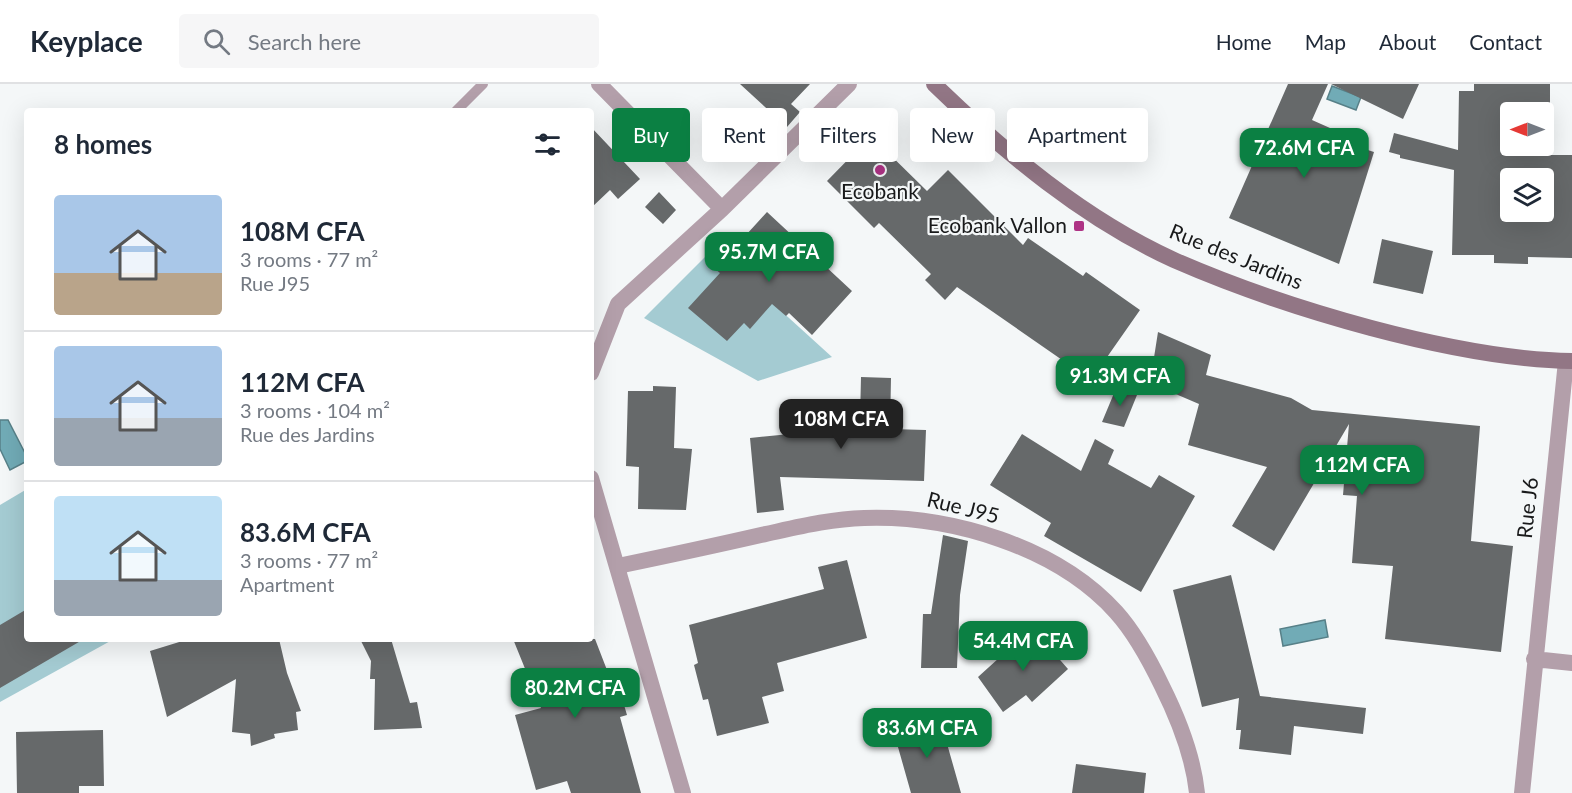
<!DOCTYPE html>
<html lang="en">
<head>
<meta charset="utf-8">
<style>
	:root { --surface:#fff; --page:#f6f6f7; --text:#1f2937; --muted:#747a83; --line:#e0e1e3; --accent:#0b8043 }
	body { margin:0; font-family:Lato,sans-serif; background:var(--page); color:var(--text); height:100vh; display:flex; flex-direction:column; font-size:22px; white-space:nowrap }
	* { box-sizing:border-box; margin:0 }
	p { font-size:20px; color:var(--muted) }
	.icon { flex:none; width:33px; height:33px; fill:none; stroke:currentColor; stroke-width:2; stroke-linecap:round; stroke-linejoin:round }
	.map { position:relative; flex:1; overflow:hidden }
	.panel { position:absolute; left:24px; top:24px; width:570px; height:534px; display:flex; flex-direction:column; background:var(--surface); border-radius:6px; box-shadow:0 6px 24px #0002 }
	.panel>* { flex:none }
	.guide { position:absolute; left:612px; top:24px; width:570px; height:54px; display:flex; gap:12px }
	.needle { width:39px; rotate:270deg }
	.tools { position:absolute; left:1500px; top:18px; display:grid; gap:12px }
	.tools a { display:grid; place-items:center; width:54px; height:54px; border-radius:6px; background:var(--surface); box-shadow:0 6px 24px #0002; font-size:30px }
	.price { position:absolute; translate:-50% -51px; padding:0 14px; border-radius:12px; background:var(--accent); color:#fff; font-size:20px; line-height:39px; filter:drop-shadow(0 2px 3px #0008) }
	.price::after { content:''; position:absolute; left:50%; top:36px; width:18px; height:14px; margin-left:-9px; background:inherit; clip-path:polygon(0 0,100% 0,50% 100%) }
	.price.active { background:#222; color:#fff }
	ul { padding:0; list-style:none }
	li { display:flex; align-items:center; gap:18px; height:150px; padding:0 30px }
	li+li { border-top:2px solid var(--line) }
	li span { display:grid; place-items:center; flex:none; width:168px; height:120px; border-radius:6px; color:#555 }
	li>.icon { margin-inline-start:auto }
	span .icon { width:72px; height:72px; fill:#fffc; stroke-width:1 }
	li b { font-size:26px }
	h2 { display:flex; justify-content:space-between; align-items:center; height:72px; padding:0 30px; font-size:26px }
	.tag { padding:0 21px; border-radius:6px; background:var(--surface); box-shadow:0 6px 24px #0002; font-size:21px; line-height:54px }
	.tag.active { background:var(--accent); color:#fff }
	header { display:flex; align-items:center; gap:36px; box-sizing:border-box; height:84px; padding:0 30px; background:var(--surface); border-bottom:2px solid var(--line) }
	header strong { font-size:28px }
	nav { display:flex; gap:33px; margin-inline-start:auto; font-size:21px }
	.search { width:420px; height:54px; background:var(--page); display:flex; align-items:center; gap:15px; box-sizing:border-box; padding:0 21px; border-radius:6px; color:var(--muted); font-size:22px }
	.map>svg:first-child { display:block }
	.green { fill:#a4cbd2 }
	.water { fill:#71abb6; stroke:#578088; stroke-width:1.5 }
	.building { fill:#66696a; fill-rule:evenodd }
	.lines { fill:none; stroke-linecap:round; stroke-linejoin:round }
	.service { stroke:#b39faa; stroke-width:10 }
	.minor { stroke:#b39faa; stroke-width:16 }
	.secondary { stroke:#927685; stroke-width:16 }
	.poi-dot { fill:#ae3385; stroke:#f4f7f8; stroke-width:2 }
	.labels { text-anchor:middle; stroke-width:4.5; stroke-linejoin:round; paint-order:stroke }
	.poi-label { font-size:21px; fill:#191a1b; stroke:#f4f7f8 }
	.street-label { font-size:21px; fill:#191a1b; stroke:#f4f7f8 }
</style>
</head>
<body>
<header>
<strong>Keyplace</strong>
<div class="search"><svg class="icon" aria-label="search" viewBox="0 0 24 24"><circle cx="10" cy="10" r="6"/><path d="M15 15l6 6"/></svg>Search here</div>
<nav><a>Home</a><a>Map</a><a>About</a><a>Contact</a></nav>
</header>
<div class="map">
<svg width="1572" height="709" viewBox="0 0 1572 709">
	<rect width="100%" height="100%" fill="#f4f7f8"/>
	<!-- green -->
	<path class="green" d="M713 165 832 273 758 297 644 234Z
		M27 405V555H114L0 618V421Z"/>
	<!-- water -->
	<path class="water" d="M1332 2 1361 13 1356 26 1327 15Z
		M0 336H8L27 373V377L10 386 0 365Z
		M1325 536 1328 553 1283 562 1280 545Z"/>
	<!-- building -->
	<path class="building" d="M740 0H810L791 20 800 28 787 43Z
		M1288 0H1328L1312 36 1339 48 1336 56 1374 68 1339 180 1229 134Z
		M1331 0H1419L1403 35Z
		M1474 0H1550V71H1572V174L1528 173V180L1494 179V171H1452L1454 86 1400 74V71L1389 68 1394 49 1458 66 1459 7H1474ZM1510 28H1544V62H1510ZM1510 94H1544V128H1510Z
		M591 43 640 95 618 115 610 106 591 124Z
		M871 52 927 107 948 86 1023 161 1028 154 1083 192 1086 188 1140 226 1091 296 957 203 945 216 925 196 931 190 879 139 874 144 827 97Z
		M659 108 676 126 663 140 645 123Z
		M767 128 852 207 812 251 789 229 786 232 772 220 750 245 744 239 727 257 688 224 720 189 715 185Z
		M1382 155 1433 167 1423 210 1373 199Z
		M1158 248 1211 271 1206 291 1291 314 1312 326 1480 342 1471 457 1513 462 1501 568 1385 555 1393 482 1352 479 1357 412 1343 411 1349 340 1274 467 1232 442 1267 383 1188 361 1199 320 1150 299Z
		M861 293 891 294 890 345 926 346 924 397 780 393 784 426 757 429 750 354 790 350 818 352V335H860Z
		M653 302 676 303 674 364 692 365 686 426 638 425 639 383 626 382 628 307H653Z
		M1117 302 1137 311 1124 343 1102 338Z
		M1022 350 1081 387 1095 355 1114 366 1108 380 1151 404 1159 391 1195 412 1141 508 1044 452 1051 439 990 401Z
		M943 451 968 457 960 511 957 584H921L923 530H931Z
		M847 476 867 554 777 579 784 607 762 613 769 639 717 652 708 615 703 616 694 581 698 579 689 541 824 505 818 483Z
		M1231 491 1260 612 1366 624 1363 650 1294 642 1291 671 1239 665 1241 646H1236L1239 614 1202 623 1173 506Z
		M27 525V555H84L0 604V541Z
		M1032 544 1068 585 1032 618 1026 611 1003 628 978 593Z
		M189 555H279L287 589 301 627 296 628 298 646 274 650 275 654 251 662 250 650 232 648 236 595 167 633 150 567Z
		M360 555H391L410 619 417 618 422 644 374 646 375 595H370L371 577Z
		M513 555H595L612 599 617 597 627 631 620 633 641 709H571L567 697 536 706 515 631 541 624Z
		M940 635 961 709H911L894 649Z
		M103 646 104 702H79V709H17L16 648Z
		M1076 680 1146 689 1144 709H1072Z"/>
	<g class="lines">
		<!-- service -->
		<path class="service" d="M456 27 483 0"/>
		<!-- minor -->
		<path class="minor" d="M599 0 722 125
			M591 289 618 220 722 125 849 0
			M591 394 683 709
			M618 482C666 472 713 462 761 451 794 444 829 435 864 434 950 431 1056 462 1116 528 1135 549 1150 577 1162 602 1179 636 1193 671 1197 709
			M1534 575 1572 579
			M1522 709 1566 277"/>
		<!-- secondary -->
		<path class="secondary" d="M934 0C1004 68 1084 135 1174 176 1238 204 1304 226 1371 244 1435 261 1505 276 1572 277"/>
	</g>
	<!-- markers -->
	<g class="poi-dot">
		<circle cx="880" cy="86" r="6"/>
		<rect x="1073" y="136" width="12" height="12" rx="3"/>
	</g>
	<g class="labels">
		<!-- poi labels -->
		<g class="poi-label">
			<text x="880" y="115">Ecobank</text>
			<text x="1067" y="149" text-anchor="end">Ecobank Vallon</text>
		</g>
		<!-- street labels -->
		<g class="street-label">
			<text transform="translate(1236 173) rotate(22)" y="7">Rue des Jardins</text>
			<text transform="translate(963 424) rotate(14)" y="7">Rue J95</text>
			<text transform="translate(1528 424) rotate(-84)" y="7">Rue J6</text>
		</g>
	</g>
</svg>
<div class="tools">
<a><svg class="needle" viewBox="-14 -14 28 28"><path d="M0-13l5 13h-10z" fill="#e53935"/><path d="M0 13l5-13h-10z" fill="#747a83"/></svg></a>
<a><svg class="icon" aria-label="layers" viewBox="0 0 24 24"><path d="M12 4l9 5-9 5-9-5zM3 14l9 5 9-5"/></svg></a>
</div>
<b class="price" style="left:1304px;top:95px">72.6M CFA</b>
<b class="price" style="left:769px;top:199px">95.7M CFA</b>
<b class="price" style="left:1120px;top:323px">91.3M CFA</b>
<b class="price active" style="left:841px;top:366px">108M CFA</b>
<b class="price" style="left:1362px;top:412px">112M CFA</b>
<b class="price" style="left:1023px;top:588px">54.4M CFA</b>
<b class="price" style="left:575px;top:635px">80.2M CFA</b>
<b class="price" style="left:927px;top:675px">83.6M CFA</b>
<div class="guide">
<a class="tag active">Buy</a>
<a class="tag">Rent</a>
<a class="tag">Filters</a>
<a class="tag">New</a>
<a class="tag">Apartment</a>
</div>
<section class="panel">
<h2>8 homes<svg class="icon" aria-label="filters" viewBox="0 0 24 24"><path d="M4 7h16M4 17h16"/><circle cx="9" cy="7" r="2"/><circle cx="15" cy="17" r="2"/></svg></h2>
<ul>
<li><span style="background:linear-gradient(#a9c7e8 65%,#b9a48a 0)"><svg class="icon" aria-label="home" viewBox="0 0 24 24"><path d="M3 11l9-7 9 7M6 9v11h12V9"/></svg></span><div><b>108M CFA</b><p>3 rooms · 77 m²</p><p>Rue J95</p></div></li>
<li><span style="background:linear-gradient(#a9c7e8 60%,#9aa5b1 0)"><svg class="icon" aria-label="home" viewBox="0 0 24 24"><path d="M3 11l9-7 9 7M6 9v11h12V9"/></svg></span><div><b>112M CFA</b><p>3 rooms · 104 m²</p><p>Rue des Jardins</p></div></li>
<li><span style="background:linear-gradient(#bfe0f5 70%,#9aa5b1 0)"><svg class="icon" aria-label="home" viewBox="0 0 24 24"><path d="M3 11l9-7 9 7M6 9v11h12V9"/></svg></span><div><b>83.6M CFA</b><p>3 rooms · 77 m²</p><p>Apartment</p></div></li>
</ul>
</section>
</div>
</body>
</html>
